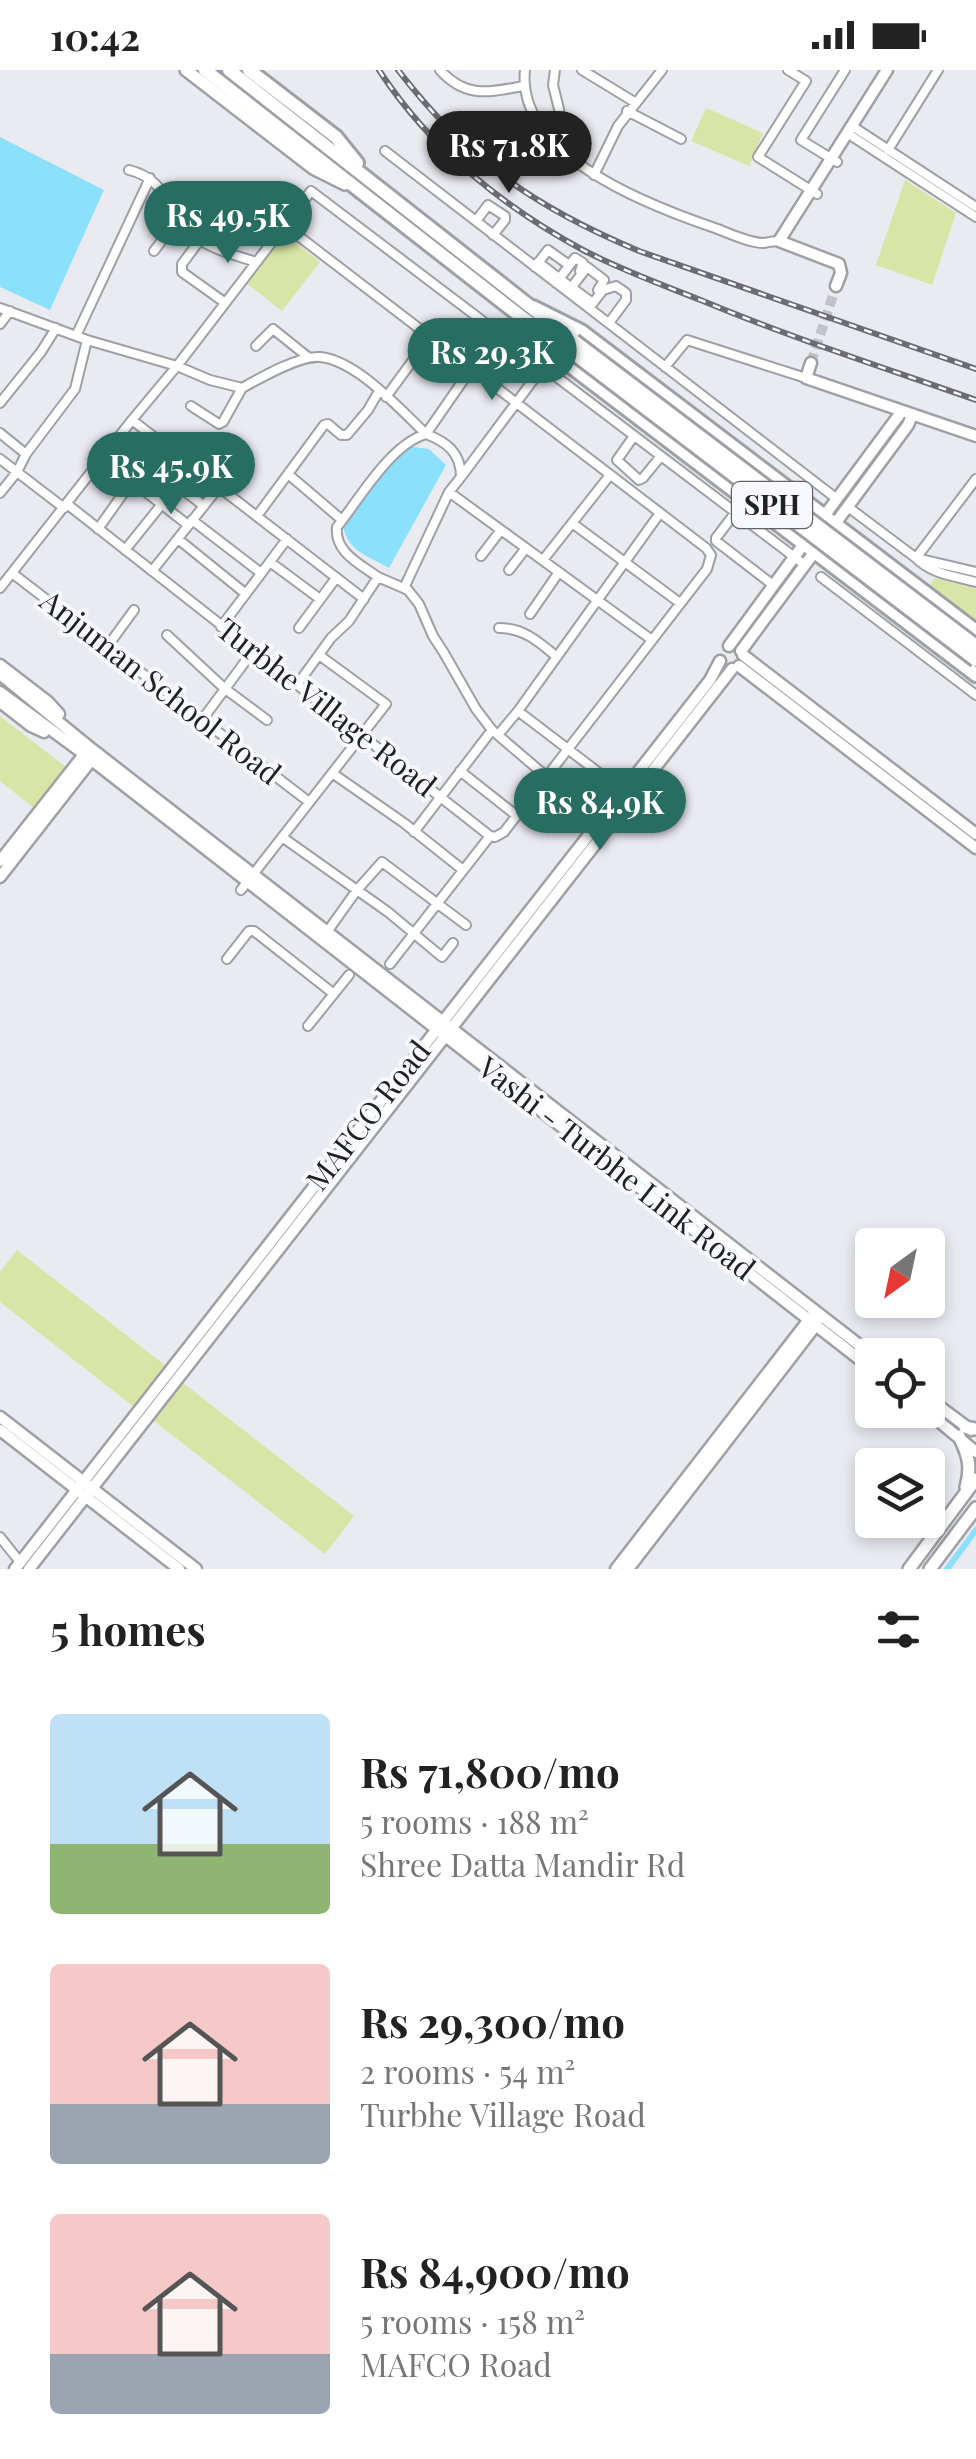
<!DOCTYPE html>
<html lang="en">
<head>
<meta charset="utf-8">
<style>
	:root { --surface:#fff; --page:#f6f6f6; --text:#222; --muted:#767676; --accent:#276d61 }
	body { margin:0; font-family:"Playfair Display",serif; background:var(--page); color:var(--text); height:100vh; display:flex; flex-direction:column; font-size:38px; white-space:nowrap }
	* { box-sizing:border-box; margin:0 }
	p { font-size:32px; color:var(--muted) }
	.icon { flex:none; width:55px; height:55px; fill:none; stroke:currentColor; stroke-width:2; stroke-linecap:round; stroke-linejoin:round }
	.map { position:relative; height:1499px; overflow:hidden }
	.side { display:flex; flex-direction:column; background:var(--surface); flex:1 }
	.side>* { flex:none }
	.needle { width:65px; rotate:213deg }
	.tools { position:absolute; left:855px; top:1158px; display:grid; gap:20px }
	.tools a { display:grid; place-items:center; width:90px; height:90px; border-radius:10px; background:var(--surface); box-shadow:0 5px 15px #0003; font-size:50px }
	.price { position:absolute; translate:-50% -85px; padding:0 22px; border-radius:35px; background:var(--accent); color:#fff; font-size:32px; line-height:65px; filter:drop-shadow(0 2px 5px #0008) }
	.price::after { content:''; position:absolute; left:50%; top:60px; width:30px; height:22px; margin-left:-15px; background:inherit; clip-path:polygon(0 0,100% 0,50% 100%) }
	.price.current { background:#222; color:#fff }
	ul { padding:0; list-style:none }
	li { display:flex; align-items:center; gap:30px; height:250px; padding:0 50px }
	li span { display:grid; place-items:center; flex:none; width:280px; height:200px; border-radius:10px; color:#555 }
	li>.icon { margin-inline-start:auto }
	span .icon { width:120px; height:120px; fill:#fffc; stroke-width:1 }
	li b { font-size:42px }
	h2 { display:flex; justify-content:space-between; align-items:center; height:120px; padding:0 50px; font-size:42px }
	.status { display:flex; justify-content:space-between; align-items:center; height:70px; padding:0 50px; background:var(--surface); direction:ltr }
	.status svg { height:28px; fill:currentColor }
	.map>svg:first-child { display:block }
	.green { fill:#d8e5a6 }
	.water { fill:#8be1fc }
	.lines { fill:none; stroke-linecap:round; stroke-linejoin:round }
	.canal { stroke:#8be1fc; stroke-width:6 }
	.secondary-tunnel { stroke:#c2c2c8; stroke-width:10; stroke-dasharray:10 5; stroke-linecap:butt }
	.street-casing { stroke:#9f9fa6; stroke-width:12 }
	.secondary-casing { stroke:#9f9fa6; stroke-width:15 }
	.primary-casing { stroke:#9f9fa6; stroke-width:16 }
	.highway-casing { stroke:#9f9fa6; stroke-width:18 }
	.street { stroke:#fff; stroke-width:8 }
	.secondary { stroke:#fff; stroke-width:10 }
	.primary { stroke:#fff; stroke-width:11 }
	.highway { stroke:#fff; stroke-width:12 }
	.rail-casing { stroke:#6b6b70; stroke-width:6 }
	.rail { stroke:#f7f7ff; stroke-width:2.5; stroke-dasharray:8; stroke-linecap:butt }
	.highway-bridge-casing { stroke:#9f9fa6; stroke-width:18; stroke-linecap:butt }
	.highway-bridge { stroke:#fff; stroke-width:12 }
	.labels { text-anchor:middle; stroke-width:8; stroke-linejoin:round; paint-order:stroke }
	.shield { fill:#f7f7ff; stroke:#616166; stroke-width:2.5 }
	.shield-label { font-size:28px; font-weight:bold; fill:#212124 }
	.street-label { font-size:30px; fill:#212124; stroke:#f7f7ff }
</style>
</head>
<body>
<div class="status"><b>10:42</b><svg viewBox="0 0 49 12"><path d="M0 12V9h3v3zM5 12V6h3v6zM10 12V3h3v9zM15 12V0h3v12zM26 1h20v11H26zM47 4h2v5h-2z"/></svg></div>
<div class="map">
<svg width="976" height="1499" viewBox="0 0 976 1499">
	<rect width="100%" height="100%" fill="#eaeaf1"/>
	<!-- green -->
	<path class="green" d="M706 38 763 63 749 96 691 71Z
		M905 110 956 143 932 215 876 195Z
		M283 163 320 192 282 241 245 212Z
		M935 508 976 519V552L928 517Z
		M0 646 66 697 34 738 0 711Z
		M17 1180 166 1296 134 1337 0 1232V1202Z
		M183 1313 354 1446 325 1484 154 1351Z"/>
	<!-- water -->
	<path class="water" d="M0 67 104 120 50 240 0 217Z
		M406 376 429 379 446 395 389 498C367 485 346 481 343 454Z"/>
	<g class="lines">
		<!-- canal -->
		<path class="canal" d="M947 1499 976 1460"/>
		<!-- secondary-tunnel -->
		<path class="secondary-tunnel" d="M811 293 836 216"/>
		<defs>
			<path id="street" d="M440 0C466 29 489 22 524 16
				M525 0C516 85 648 135 712 157 727 162 748 173 764 173 769 172 774 171 779 171
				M555 0 553 15 559 39
				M582 0 636 33
				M788 0 806 11 758 87 817 124
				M627 41 681 69
				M852 56 976 137
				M847 63 976 147
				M888 80 938 0
				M385 81 837 429
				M837 92 801 70 845 0
				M129 100C168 109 169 145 196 167 213 180 235 185 256 192
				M594 105 618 56 662 0
				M476 151 488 135 505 146V150L493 165
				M284 155 706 478 711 485 707 499 504 762 495 767 490 766
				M200 170 182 194V202L224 232
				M154 181 180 146
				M538 192 569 216
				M535 197 548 180 569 195
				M556 213 575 188 583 193 580 201
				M571 217 590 231
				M568 222 587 197 604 210 598 220
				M0 238 87 270 177 296 210 310 242 318C260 308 300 285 320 287 356 290 400 339 426 364L471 299
				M589 238 603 220 616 216 626 223V230L609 253
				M0 254 10 241
				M76 266 150 108
				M256 276 273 259 308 287
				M665 297 687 270 806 308
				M386 327 430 267
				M0 333 41 282 56 258
				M191 336 219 354 223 352 242 318
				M132 350 364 529
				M0 363 26 384
				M150 364 138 381 141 387 204 436
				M634 366 617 390 639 410 643 408 661 386
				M102 388 132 411
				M0 389 64 438
				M288 404 342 450
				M461 407 554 282
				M449 422 652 570
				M0 423 17 402 26 384 75 319 87 270
				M67 434 490 766
				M848 437 916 488C931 504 954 506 976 512
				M735 443 716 468V471L773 515
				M257 446 324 355 328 354 341 365H347L368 340 379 321
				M192 450 261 503
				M572 453 680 533
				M98 459 132 411 188 455
				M178 469 246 524
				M125 480 162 434
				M481 486 501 460
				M916 488 976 409
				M916 488 976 502
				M543 490 610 405
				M270 492 320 529
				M509 500 526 478
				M152 501 219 417
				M12 503 309 732
				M378 507C360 494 334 482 337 457 360 428 391 374 426 364 447 372 461 383 461 407L449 422 404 518
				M821 507 976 625
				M0 518 132 350 177 296 311 121 805 495
				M530 544 559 502
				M221 557 287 469
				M299 558 336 508
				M499 558C524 558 539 572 557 587
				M167 565 224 618 267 650
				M107 577 134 540
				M297 615 331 568 349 551 378 507 408 520 419 534 433 566 444 583 476 639 492 660 547 707
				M518 641 624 722
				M202 650 253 581
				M460 701 517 746
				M332 703 404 753 463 800
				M414 762 492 660 498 665 518 641 660 443
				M282 767 388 842 442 887 453 873
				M241 820 386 634 319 585
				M327 862 357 820 382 792 466 855
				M227 889 249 861H254L334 924
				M390 894 490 766
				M308 956 349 905
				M0 1467 20 1492"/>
			<path id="secondary" d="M836 216 841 203 839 194 779 171 887 0
				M811 293 806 308 976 366
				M822 449 902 341
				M832 458 908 355 912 345
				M729 576 806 471
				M741 581 819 476
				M743 585 976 764
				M0 595 48 632 59 644
				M739 596 976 778
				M0 604 93 680 872 1285
				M0 622 88 687 872 1299
				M0 632 31 656 44 662
				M0 791 86 682
				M0 807 93 688
				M928 1328 971 1360
				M925 1340 976 1382
				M0 1347 196 1499
				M0 1360 179 1499
				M15 1499 710 610 720 591
				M29 1499 732 599
				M616 1499 811 1247
				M628 1499 816 1255 817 1249"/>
			<path id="primary" d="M186 0 313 98 345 114
				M965 1357 976 1359
				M959 1366C968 1385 972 1396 966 1417
				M909 1499 976 1409
				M930 1499 976 1438"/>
			<path id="highway" d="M205 0 524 249 568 279
				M229 0 574 271
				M249 0 336 67 357 93
				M533 237 581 261 976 561
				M524 249 561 289 976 605"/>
		</defs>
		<!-- street casing -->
		<use href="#street" class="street-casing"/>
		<!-- secondary casing -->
		<use href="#secondary" class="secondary-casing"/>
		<!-- primary casing -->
		<use href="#primary" class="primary-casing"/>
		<!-- highway casing -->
		<use href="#highway" class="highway-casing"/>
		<!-- street -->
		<use href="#street" class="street"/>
		<!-- secondary -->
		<use href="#secondary" class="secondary"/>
		<!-- primary -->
		<use href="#primary" class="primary"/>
		<!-- highway -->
		<use href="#highway" class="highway"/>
		<defs>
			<path id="rail" d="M379 0C429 77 503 137 583 180 621 200 663 215 703 231 792 268 885 298 976 330
				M398 0C468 91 534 137 639 181L976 299"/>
		</defs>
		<!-- rail casing -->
		<use href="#rail" class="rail-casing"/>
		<!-- rail -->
		<use href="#rail" class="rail"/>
		<defs>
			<path id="highway-bridge" d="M574 271 976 576
				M568 279 976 590"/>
		</defs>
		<!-- highway-bridge casing -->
		<use href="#highway-bridge" class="highway-bridge-casing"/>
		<!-- highway-bridge -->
		<use href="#highway-bridge" class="highway-bridge"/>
	</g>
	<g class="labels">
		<!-- shield labels -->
		<rect class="shield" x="732" y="412" width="80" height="46" rx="8"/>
		<g class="shield-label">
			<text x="772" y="445">SPH</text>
		</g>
		<!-- street labels -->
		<g class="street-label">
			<text transform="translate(160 618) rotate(38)" y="10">Anjuman School Road</text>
			<text transform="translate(326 638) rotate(38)" y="10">Turbhe Village Road</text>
			<text transform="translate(369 1046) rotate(-52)" y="10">MAFCO Road</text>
			<text transform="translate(616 1099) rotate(38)" y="10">Vashi - Turbhe Link Road</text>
		</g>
	</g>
</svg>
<div class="tools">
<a><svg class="needle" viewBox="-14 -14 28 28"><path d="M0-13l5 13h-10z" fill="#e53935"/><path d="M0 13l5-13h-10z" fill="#767676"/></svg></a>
<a><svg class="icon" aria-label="locate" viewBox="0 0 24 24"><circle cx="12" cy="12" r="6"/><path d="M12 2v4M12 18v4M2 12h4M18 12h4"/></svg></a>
<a><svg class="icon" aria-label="layers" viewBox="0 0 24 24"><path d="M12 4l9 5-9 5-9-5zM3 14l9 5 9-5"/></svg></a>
</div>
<b class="price current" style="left:509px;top:126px">Rs 71.8K</b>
<b class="price" style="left:228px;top:196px">Rs 49.5K</b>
<b class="price" style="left:492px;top:333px">Rs 29.3K</b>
<b class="price" style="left:171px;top:447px">Rs 45.9K</b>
<b class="price" style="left:600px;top:783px">Rs 84.9K</b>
</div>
<section class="side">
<h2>5 homes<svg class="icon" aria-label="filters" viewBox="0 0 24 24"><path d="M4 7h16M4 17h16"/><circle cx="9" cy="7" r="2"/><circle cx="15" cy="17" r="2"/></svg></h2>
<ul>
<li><span style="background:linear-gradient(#bfe0f5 65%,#8fb573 0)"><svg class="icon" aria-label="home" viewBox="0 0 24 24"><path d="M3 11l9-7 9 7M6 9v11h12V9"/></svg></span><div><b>Rs 71,800/mo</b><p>5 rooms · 188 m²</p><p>Shree Datta Mandir Rd</p></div></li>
<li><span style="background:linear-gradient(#f6c9c9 70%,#9aa5b1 0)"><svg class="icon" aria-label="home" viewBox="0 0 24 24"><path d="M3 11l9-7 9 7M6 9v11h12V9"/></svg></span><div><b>Rs 29,300/mo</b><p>2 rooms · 54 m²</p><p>Turbhe Village Road</p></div></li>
<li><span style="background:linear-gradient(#f6c9c9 70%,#9aa5b1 0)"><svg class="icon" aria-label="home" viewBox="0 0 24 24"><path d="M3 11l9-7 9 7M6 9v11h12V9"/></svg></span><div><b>Rs 84,900/mo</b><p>5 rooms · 158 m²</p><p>MAFCO Road</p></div></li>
</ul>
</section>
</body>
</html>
